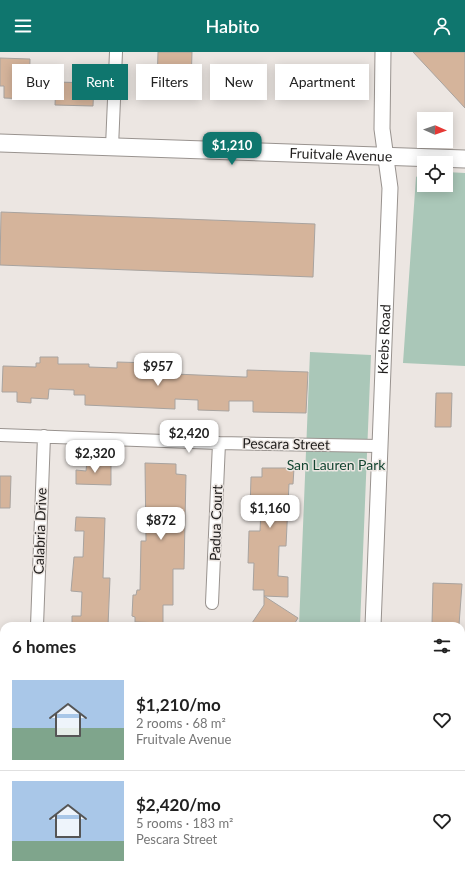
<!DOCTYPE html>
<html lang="en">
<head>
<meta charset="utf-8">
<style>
	:root { --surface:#fff; --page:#f2f2f2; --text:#222; --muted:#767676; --line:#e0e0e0; --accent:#0f766e }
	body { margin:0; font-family:Lato,sans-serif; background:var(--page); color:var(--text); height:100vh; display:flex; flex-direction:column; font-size:15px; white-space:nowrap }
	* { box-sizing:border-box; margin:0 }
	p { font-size:13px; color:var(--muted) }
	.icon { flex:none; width:22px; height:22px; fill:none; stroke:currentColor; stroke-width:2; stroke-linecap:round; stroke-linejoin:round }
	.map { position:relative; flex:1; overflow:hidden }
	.drawer { position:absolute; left:0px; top:570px; width:465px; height:256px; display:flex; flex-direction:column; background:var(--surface); border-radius:12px 12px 0 0; box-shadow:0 2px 10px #0003 }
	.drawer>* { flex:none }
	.hud { position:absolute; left:12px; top:12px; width:441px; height:36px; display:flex; gap:8px }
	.needle { width:26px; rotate:92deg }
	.fabs { position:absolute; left:417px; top:60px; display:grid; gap:8px }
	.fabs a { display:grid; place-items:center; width:36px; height:36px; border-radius:0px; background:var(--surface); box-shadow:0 2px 10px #0003; font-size:20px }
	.price { position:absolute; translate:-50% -34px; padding:0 9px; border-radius:8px; background:#fff; color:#222; font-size:13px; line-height:26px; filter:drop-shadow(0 1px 2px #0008) }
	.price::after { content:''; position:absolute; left:50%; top:24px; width:12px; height:9px; margin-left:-6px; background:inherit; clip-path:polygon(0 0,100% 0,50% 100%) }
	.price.current { background:var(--accent); color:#fff }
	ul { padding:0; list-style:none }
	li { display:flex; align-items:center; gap:12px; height:100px; padding:0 12px }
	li+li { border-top:1px solid var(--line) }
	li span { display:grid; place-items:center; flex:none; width:112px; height:80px; border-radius:0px; color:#555 }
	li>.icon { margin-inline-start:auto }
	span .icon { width:48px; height:48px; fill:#fffc; stroke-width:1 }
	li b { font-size:17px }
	h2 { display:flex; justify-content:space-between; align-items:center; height:48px; padding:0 12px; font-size:17px }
	.pill { padding:0 14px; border-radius:0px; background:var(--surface); box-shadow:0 2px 10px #0003; font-size:14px; line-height:36px }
	.pill.current { background:var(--accent); color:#fff }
	header { display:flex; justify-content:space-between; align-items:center; height:52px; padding:0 12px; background:var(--accent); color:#fff; font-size:18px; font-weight:600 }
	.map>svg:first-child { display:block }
	.green { fill:#aac7b8 }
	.building { fill:#d5b49b; stroke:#a8a39f }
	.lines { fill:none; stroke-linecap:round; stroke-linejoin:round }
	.minor-casing { stroke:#99938f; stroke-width:14 }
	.tertiary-casing { stroke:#99938f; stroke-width:17 }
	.secondary-casing { stroke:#99938f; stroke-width:19 }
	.minor { stroke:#fff; stroke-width:12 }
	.tertiary { stroke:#fff; stroke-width:15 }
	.secondary { stroke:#fff; stroke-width:17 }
	.labels { text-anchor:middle; stroke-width:3; stroke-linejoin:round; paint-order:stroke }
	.street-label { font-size:14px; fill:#1e1c1b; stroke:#ece6e2 }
	.park-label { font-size:14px; fill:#134531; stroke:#ece6e2 }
</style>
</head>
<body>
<header><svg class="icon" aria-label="menu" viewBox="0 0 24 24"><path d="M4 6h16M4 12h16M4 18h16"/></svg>Habito<svg class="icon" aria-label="person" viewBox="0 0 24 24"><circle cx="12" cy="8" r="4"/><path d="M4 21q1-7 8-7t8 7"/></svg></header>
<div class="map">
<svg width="465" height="826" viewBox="0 0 465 826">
	<rect width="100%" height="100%" fill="#ece6e2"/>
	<!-- green -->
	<path class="green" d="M424 120V133H446V120L465 121V314L403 311 416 125Z
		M310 300 371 303 360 574H299Z
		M289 822H350V826H289Z"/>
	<!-- building -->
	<path class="building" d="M158 0H192L191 34 157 33Z
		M413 0H465V56L441 30Z
		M0 6 30 7 29 47 4 46V34H0Z
		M56 30 94 31 93 54 55 53Z
		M1 160 315 172 313 225 0 213Z
		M40 305H58V312H89V315L117 316V310L152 311V321L244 325H247V318L308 320 306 361 253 360V349H229V359L198 358V348L175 347V357L85 353V343H74V338L49 337 48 347 31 346V351L17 350V340H2L3 314 36 315V311H40Z
		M436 341H452L451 375H435Z
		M87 409 111 410V433L76 432V418L86 419Z
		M145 411 176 412V422L186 423 184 517H173V553H163V571L135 570V565L132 564 133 543H136L137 538H140L141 489H146Z
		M262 416H294L293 432H289L286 494H279L278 524 288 525V545L264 544V538H253L254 511H248L249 479H260L261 457H250L251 425H262Z
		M0 424H11L10 456H0Z
		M76 465 105 466 103 526H110L108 574H72V564H81L82 540 71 539 74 505H83L84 479H75Z
		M433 531 462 532 459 573 432 572Z
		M264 544 298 566 293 574H250L264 553Z"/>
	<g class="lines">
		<defs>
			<path id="minor" d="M112 95 116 0
				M0 383 219 391 379 394
				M212 551 219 391
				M37 574 44 384
				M27 826V822
				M201 826 202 822"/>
			<g id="tertiary">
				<path id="s1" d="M373 574 390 136 382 77 383 0"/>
				<path d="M365 826V822"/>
			</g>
			<g id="secondary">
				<path id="s2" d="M0 91 465 107"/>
			</g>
		</defs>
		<!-- minor casing -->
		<use href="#minor" class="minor-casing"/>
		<!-- tertiary casing -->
		<use href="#tertiary" class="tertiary-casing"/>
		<!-- secondary casing -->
		<use href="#secondary" class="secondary-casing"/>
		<!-- minor -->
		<use href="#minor" class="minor"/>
		<!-- tertiary -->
		<use href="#tertiary" class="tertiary"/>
		<!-- secondary -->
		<use href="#secondary" class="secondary"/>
	</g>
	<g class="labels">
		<!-- street labels -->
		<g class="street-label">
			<text dy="5" stroke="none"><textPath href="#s2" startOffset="341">Fruitvale Avenue</textPath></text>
			<text dy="5" stroke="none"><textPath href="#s1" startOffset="287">Krebs Road</textPath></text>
			<text transform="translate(286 392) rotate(1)" y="5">Pescara Street</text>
			<text transform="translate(216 471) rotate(-88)" y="5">Padua Court</text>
			<text transform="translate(40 479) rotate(-88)" y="5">Calabria Drive</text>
		</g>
		<!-- park labels -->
		<g class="park-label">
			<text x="336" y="418">San Lauren Park</text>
		</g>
	</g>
</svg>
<div class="fabs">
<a><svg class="needle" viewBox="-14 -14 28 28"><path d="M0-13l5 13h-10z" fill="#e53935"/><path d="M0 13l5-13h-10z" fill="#767676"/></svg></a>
<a><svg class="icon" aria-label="locate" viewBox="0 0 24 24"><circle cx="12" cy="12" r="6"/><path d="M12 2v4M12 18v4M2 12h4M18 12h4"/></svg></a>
</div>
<b class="price current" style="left:232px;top:114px">$1,210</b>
<b class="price" style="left:158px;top:335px">$957</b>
<b class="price" style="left:189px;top:402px">$2,420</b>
<b class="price" style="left:95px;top:422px">$2,320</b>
<b class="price" style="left:270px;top:477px">$1,160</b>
<b class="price" style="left:161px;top:489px">$872</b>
<div class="hud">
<a class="pill">Buy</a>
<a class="pill current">Rent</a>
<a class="pill">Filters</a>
<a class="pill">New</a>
<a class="pill">Apartment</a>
</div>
<section class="drawer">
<h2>6 homes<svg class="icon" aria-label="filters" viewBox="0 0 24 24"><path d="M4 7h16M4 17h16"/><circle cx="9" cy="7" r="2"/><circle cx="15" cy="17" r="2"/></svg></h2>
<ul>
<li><span style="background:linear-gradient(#a9c7e8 60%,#7fa58c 0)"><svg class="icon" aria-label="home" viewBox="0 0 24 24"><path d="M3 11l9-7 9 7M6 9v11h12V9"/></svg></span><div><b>$1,210/mo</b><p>2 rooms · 68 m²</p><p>Fruitvale Avenue</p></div><svg class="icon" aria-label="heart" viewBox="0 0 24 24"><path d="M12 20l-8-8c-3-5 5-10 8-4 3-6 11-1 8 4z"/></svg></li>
<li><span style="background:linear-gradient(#a9c7e8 75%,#7fa58c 0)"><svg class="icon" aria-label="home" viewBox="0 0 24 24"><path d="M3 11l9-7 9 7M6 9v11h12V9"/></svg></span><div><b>$2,420/mo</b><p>5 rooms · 183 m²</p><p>Pescara Street</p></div><svg class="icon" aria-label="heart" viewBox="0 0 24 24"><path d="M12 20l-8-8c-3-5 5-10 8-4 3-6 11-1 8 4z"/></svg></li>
</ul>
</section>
</div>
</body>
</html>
